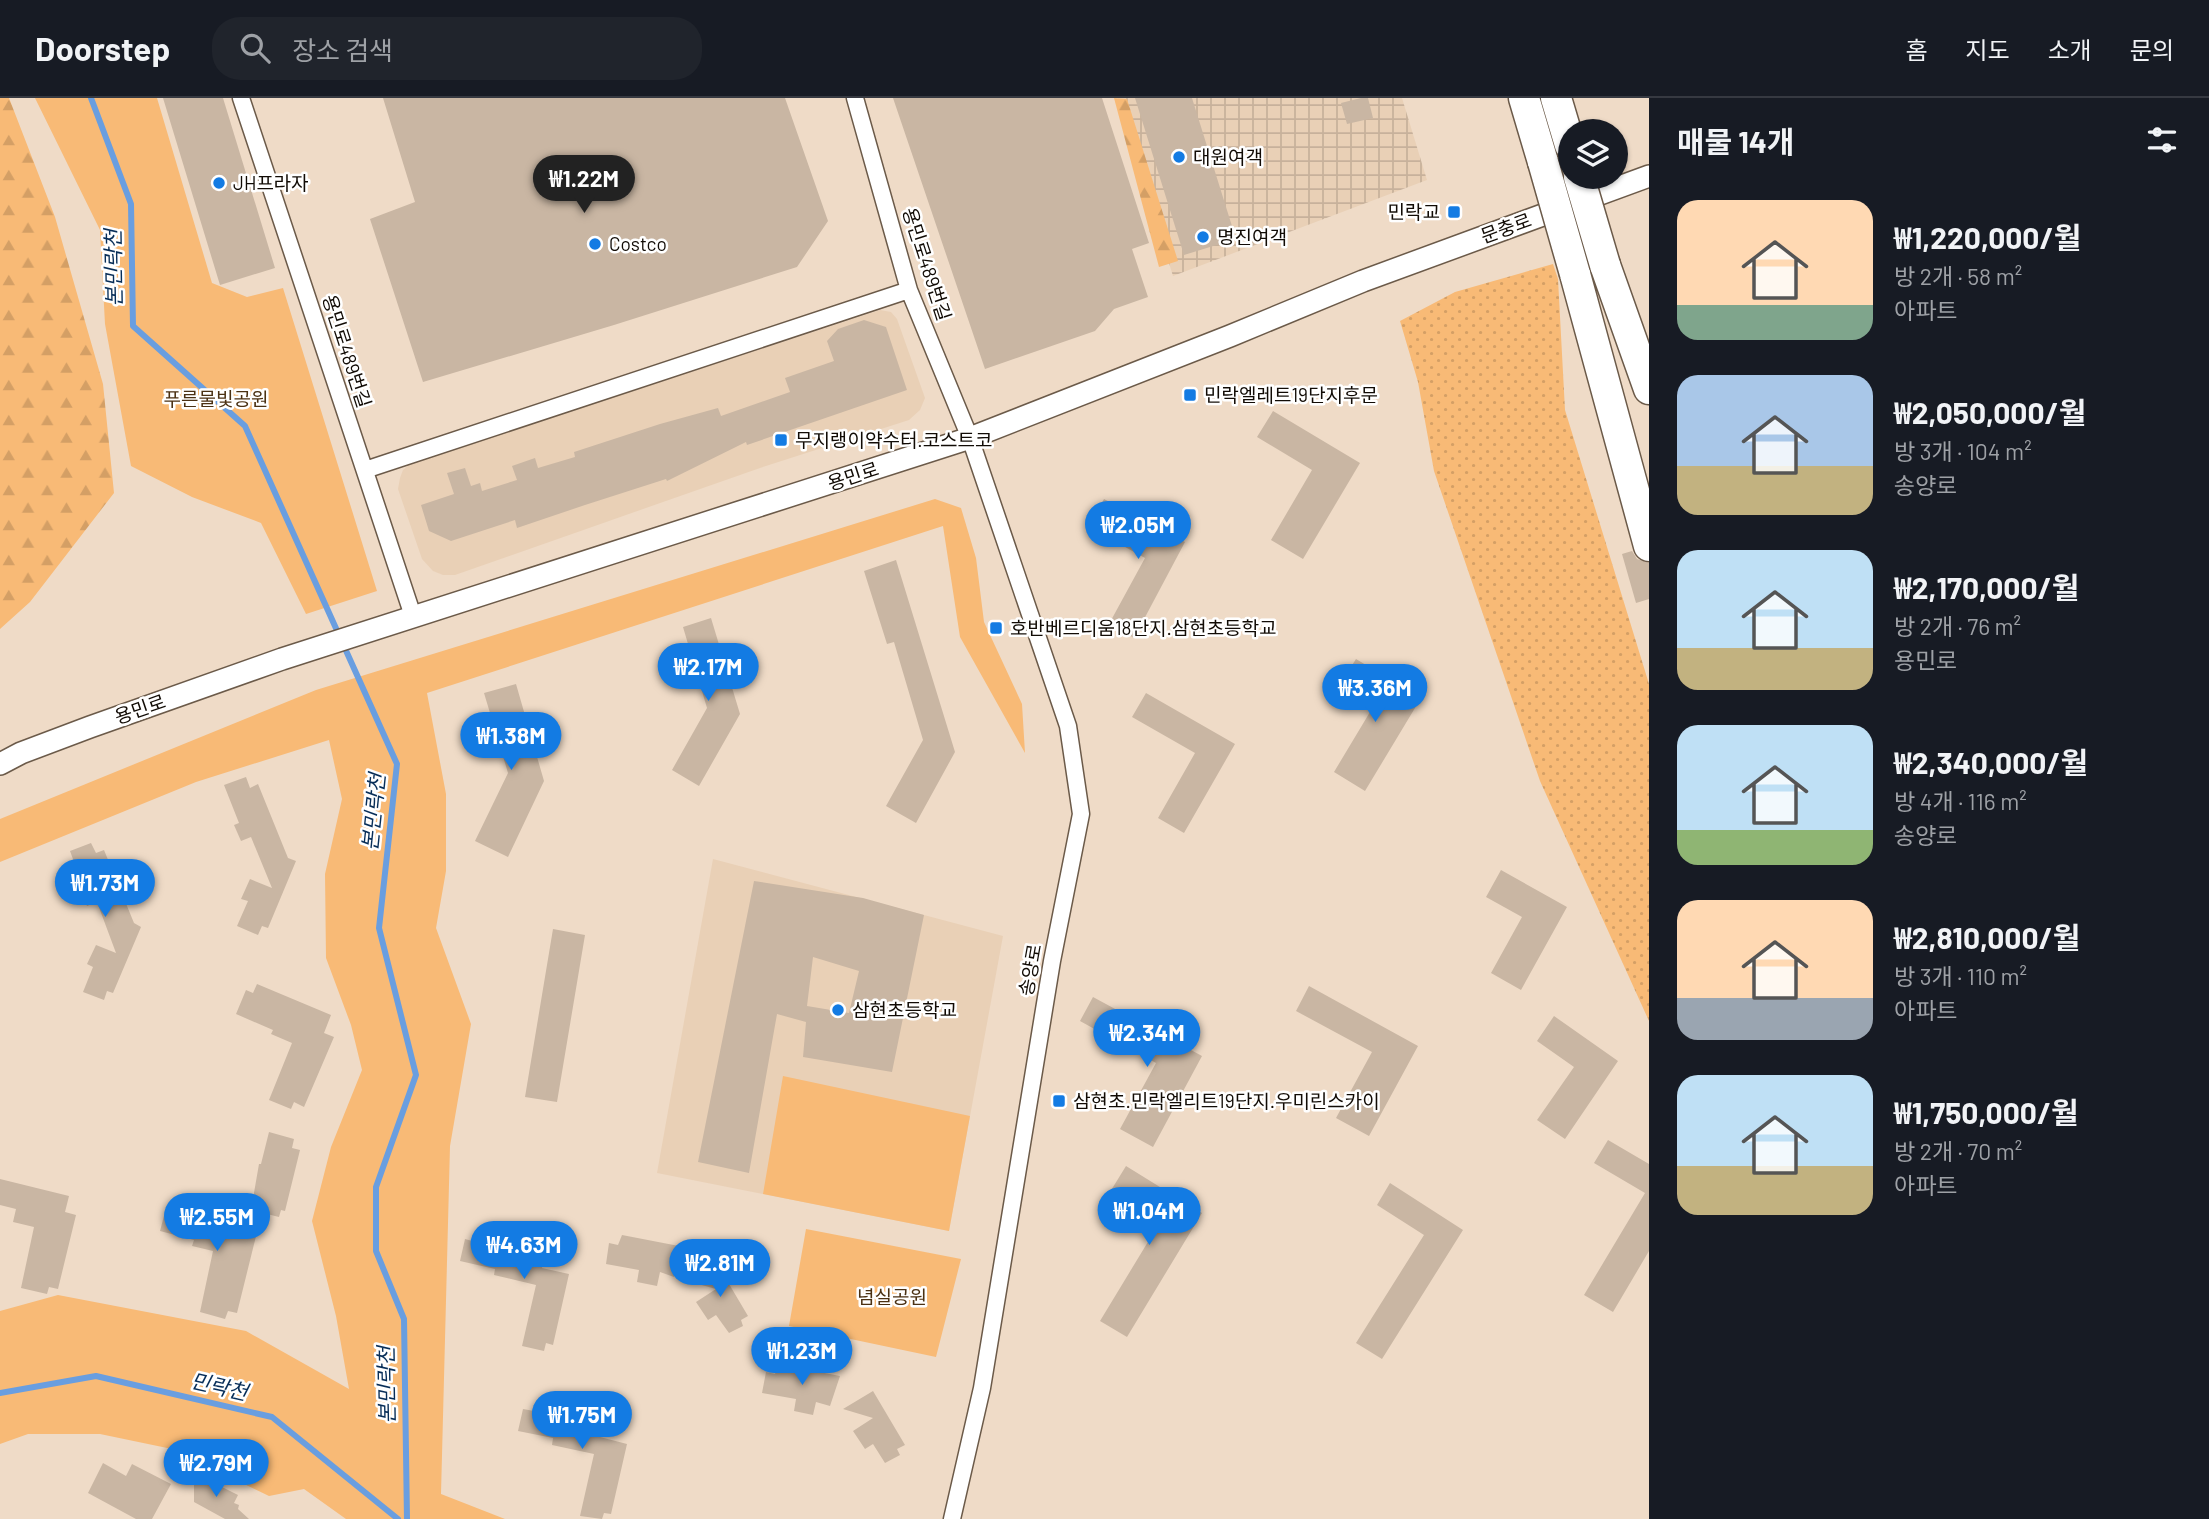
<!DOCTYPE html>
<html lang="ko">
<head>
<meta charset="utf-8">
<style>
	:root { --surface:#171b24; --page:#20242c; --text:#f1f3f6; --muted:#9ea1a6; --line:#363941; --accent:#137be3 }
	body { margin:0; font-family:Barlow,"Noto Sans KR",sans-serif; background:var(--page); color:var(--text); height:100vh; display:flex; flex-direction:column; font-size:26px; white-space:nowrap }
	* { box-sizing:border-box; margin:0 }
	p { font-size:23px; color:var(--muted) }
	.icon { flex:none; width:38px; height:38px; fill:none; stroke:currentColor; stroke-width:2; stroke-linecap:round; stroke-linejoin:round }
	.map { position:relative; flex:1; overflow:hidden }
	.sheet { display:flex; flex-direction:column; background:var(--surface); width:560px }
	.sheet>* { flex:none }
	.buttons { position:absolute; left:1558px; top:21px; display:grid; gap:14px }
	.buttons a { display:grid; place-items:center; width:70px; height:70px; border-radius:50%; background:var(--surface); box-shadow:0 2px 5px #0004; font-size:35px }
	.price { position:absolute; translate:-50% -60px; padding:0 16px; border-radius:24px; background:var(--accent); color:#fff; font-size:23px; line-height:46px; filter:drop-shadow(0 2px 4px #0008) }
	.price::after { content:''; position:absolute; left:50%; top:42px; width:21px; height:16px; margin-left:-10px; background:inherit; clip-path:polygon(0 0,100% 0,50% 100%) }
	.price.on { background:#222; color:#fff }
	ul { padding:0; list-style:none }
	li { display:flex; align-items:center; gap:21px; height:175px; padding:0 28px }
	li span { display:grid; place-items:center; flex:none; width:196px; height:140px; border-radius:21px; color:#555 }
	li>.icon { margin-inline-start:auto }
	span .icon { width:84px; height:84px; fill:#fffc; stroke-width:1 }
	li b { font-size:30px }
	h2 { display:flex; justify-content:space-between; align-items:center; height:84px; padding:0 28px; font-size:30px }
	header { display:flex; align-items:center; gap:42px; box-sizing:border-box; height:98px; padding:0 35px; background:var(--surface); border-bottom:2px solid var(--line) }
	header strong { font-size:33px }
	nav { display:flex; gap:38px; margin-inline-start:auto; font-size:24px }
	.search { width:490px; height:63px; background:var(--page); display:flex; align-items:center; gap:18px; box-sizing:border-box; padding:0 24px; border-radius:28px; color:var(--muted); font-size:26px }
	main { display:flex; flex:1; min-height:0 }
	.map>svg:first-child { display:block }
	.built { fill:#e9d0b6 }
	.industrial { fill:url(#industrial-grid) }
	.grass { fill:url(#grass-dots) }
	.forest { fill:url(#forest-firs) }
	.green { fill:#f8ba76 }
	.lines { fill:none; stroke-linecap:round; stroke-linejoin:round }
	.stream { stroke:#699ee0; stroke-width:6 }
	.building { fill:#c9b6a3; fill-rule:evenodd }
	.minor-casing { stroke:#6b5a49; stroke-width:19 }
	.tertiary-casing { stroke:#6b5a49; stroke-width:24 }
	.motorway-casing { stroke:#6b5a49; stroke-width:33 }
	.minor { stroke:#fff; stroke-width:16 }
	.tertiary { stroke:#fff; stroke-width:21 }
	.motorway { stroke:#fff; stroke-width:30 }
	.motorway-bridge-casing { stroke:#6b5a49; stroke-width:33; stroke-linecap:butt }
	.motorway-bridge { stroke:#fff; stroke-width:30 }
	.poi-dot { fill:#137be3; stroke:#fff; stroke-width:2.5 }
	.labels { text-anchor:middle; stroke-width:5; stroke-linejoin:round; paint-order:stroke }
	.poi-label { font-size:19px; fill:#110b05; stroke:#fff; text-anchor:start }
	.street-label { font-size:19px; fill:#110b05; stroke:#fff }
	.park-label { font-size:19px; fill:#4b3113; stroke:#fff }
	.water-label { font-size:21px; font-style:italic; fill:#082e58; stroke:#fff }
</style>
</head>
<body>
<header>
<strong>Doorstep</strong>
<div class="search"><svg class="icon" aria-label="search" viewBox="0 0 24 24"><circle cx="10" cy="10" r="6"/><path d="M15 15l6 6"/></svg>장소 검색</div>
<nav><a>홈</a><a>지도</a><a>소개</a><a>문의</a></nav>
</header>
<main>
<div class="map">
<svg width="1649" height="1421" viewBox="0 0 1649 1421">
	<defs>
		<pattern id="industrial-grid" width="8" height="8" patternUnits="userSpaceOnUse" patternTransform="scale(1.75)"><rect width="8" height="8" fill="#e9d0b6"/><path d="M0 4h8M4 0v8" fill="none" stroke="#c7b19b"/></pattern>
		<pattern id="grass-dots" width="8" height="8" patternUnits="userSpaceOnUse" patternTransform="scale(1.75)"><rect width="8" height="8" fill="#f8ba76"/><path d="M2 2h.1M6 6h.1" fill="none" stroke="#d49f65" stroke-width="1.8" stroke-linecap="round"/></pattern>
		<pattern id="forest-firs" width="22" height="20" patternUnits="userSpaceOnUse" patternTransform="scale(1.75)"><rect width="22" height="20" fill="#f8ba76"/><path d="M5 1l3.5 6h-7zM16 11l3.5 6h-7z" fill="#d49f65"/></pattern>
	</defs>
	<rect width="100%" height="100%" fill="#efdbc7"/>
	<!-- built -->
	<path class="built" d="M880 212 891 214 897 221 925 300 920 312 909 322 760 370 455 477H443L433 473 422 461 398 391 400 380 403 372 410 366Z
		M713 761 1003 838 949 1133 657 1075Z"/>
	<!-- industrial -->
	<path class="industrial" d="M1118 0H1402L1427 82 1173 178Z"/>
	<!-- grass -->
	<path class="grass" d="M1553 166 1558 181 1565 312 1649 586V923L1540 683 1434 373 1418 284 1400 223 1455 194Z"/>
	<!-- forest -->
	<path class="forest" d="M0 0H9L55 119 103 286 114 395 30 504 0 531Z
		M1114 0 1127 1 1178 163 1159 169Z"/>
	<!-- green -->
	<path class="green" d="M35 0H157L212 185 247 199 283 190 377 493 306 516 261 425 192 399 131 368 105 226 100 132Z
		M935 401 961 410 976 460 984 524 1022 606 1025 655 960 539 943 428 427 595 446 696V773L436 830 471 926 450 1048 441 1396 505 1421H346L304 1391 269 1398 172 1351 100 1336H28L0 1346V1213L58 1197 246 1233 349 1291 336 1218 312 1123 331 1049 362 972 351 927 326 860 325 776 342 701 329 642 196 684 0 764V721L316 592Z
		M783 978 970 1018 949 1133 763 1096Z
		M806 1131 961 1161 936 1259 789 1228Z"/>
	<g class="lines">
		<!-- stream -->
		<path class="stream" d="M91 0 131 106 133 228 245 328 397 666 379 830 416 977 376 1089V1153L404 1221 407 1421
			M0 1295 96 1278 272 1319 398 1421"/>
	</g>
	<!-- building -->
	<path class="building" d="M163 0H223L275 170 220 187Z
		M383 0H785L828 123 797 169 614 227 423 284 370 121 415 104Z
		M893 0H1102L1149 145 1132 151 1148 199 1114 211 1095 233 985 271Z
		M1135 0H1192L1236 141 1184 157Z
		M1361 0H1368L1373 20 1347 26 1341 5Z
		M864 222 886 229 907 292 747 347 746 344 667 383 666 381 585 407 517 430 515 422 451 443 429 433 421 407 454 396 447 375 465 370 471 388 480 385 482 393 517 382 512 368 535 360 538 370 575 359 574 354 660 326 718 310 721 318 790 294 785 280 834 263 827 243 838 231Z
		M1273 313 1360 365 1303 461 1271 442 1312 372 1257 339Z
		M1104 401 1185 444 1134 540 1109 526 1145 460 1089 429Z
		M1632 453 1637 461 1649 465V501L1636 505 1622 456Z
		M896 462 955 654 916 725 886 708 923 642 894 544 887 546 864 473Z
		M711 520 740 616 699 688 672 672 707 610 683 529Z
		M1356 561 1421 600 1365 693 1334 674 1376 604 1342 583Z
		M516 586 544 683 508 759 475 743 508 675 484 595Z
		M1146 595 1235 646 1184 735 1158 720 1195 655 1132 619Z
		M246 679 250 690 258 686 288 760 296 763 268 830 262 828 258 837 237 828 248 803 241 801 250 781 272 790 251 739 241 743 234 727 239 725 224 687Z
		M91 745 96 755 104 752 134 825 141 829 113 895 107 893 104 902 83 894 93 869 87 866 96 847 116 855 97 804 87 808 80 793 84 791 70 753Z
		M1501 772 1567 809 1521 892 1491 875 1522 819 1486 799Z
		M754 783 863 800 924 817 892 974 803 959 806 924 777 916 749 1075 698 1064ZM813 859 859 873 849 915 807 908Z
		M553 831 585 837 557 1004 525 999Z
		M257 886 331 917 324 935 334 939 304 1009 294 1004 291 1011 269 1002 292 945 271 936 273 932 236 916 246 892 253 895Z
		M1309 888 1418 948 1369 1038 1336 1020 1372 954 1296 913Z
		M1093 899 1202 958 1153 1049 1120 1031 1156 965 1080 923Z
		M1554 918 1618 963 1565 1041 1537 1022 1574 969 1537 943Z
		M269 1034 294 1041 292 1050 300 1052 285 1113 281 1112 279 1119 251 1112 259 1066H261Z
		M1608 1042 1649 1066V1153L1613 1214 1584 1197 1645 1095 1594 1065Z
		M1126 1068 1202 1115 1127 1239 1100 1223 1160 1124 1110 1094Z
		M0 1081 69 1098 65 1114 76 1117 58 1191 49 1189 47 1196 21 1190 34 1129 13 1124 16 1111 0 1107Z
		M1390 1085 1463 1132 1382 1261 1356 1245 1424 1137 1377 1107Z
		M176 1105 259 1126 237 1215 228 1213 225 1221 200 1214 213 1153 192 1148 194 1142 160 1133 165 1114 173 1116Z
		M478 1135 547 1150 542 1170 569 1176 553 1247 546 1245 544 1253 522 1248 536 1187 494 1177 495 1171 460 1163 465 1141 476 1144Z
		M622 1137 684 1149 674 1179 660 1174 657 1188 637 1184 639 1172 606 1166 609 1145 618 1147Z
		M716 1164 748 1218 741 1222 743 1228 729 1235 716 1217 708 1222 696 1204 716 1191 687 1183Z
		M778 1266 840 1278 830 1308 816 1304 813 1317 794 1313 796 1301 762 1295 766 1274 775 1276Z
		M873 1293 905 1347 897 1351 900 1357 885 1365 873 1346 865 1351 853 1333 873 1320 843 1311Z
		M536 1304 605 1320 600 1339 627 1346 611 1416 604 1415 602 1421 580 1418 594 1356 552 1347 553 1340 518 1333 523 1311 534 1313Z
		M103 1365 126 1378 132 1366 171 1386 152 1421H136L88 1395Z
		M194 1375 238 1397 234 1405 239 1407 238 1411 249 1421H225L194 1404Z"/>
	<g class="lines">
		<defs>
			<path id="minor" d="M241 0 413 518
				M855 0 909 192 970 340 1068 628 1081 716 1052 863 982 1290 952 1421
				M365 372 909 192"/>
			<path id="tertiary" d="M0 666 21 655 90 629 282 561 970 340 1230 238 1363 183 1649 78"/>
			<path id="motorway" d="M1524 0 1543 64
				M1556 0 1570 47
				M1605 167 1649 291
				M1575 176 1649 448"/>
		</defs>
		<!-- minor casing -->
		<use href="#minor" class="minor-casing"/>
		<!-- tertiary casing -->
		<use href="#tertiary" class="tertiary-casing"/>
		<!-- motorway casing -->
		<use href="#motorway" class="motorway-casing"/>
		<!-- minor -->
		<use href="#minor" class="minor"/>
		<!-- tertiary -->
		<use href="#tertiary" class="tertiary"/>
		<!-- motorway -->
		<use href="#motorway" class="motorway"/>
		<defs>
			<path id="motorway-bridge" d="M1543 64 1575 176
				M1579 79 1605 167"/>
		</defs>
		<!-- motorway-bridge casing -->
		<use href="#motorway-bridge" class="motorway-bridge-casing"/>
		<!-- motorway-bridge -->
		<use href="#motorway-bridge" class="motorway-bridge"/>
	</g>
	<!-- markers -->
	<g class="poi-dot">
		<circle cx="1179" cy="59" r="7"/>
		<circle cx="219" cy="85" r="7"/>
		<rect x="1447" y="107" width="14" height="14" rx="3.5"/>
		<circle cx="1203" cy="139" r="7"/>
		<circle cx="595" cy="146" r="7"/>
		<rect x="1183" y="290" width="14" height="14" rx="3.5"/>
		<rect x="774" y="335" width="14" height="14" rx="3.5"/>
		<rect x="989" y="523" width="14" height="14" rx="3.5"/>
		<circle cx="838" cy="912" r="7"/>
		<rect x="1052" y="996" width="14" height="14" rx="3.5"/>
	</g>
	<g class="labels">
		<!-- poi labels -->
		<g class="poi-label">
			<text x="1193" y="66">대원여객</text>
			<text x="233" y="92">JH프라자</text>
			<text x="1440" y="121" text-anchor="end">민락교</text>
			<text x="1217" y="146">명진여객</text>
			<text x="609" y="153">Costco</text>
			<text x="1204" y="304">민락엘레트19단지후문</text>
			<text x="795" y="349">무지랭이약수터.코스트코</text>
			<text x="1010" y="537">호반베르디움18단지.삼현초등학교</text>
			<text x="852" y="919">삼현초등학교</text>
			<text x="1073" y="1010">삼현초.민락엘리트19단지.우미린스카이</text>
		</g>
		<!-- street labels -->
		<g class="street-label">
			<text transform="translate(1506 130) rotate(-20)" y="7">문충로</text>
			<text transform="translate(927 166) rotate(72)" y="7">용민로489번길</text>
			<text transform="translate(347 253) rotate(72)" y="7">용민로489번길</text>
			<text transform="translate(853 378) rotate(-18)" y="7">용민로</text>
			<text transform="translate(140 611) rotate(-19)" y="7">용민로</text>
			<text transform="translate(1030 872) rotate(-80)" y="7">송양로</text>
		</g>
		<!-- park labels -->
		<g class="park-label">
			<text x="216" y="308">푸른물빛공원</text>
			<text x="892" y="1206">념실공원</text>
		</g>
		<!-- water labels -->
		<g class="water-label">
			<text transform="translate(114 170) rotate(-91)" y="7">본민락천</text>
			<text transform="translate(374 714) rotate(-84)" y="7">본민락천</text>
			<text transform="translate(387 1287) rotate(-91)" y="7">본민락천</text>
			<text transform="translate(219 1289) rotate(13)" y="7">민락천</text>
		</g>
	</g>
</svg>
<div class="buttons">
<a><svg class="icon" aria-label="layers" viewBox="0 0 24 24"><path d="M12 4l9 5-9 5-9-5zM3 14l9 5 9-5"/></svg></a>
</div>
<b class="price on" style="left:584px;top:117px">₩1.22M</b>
<b class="price" style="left:1138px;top:463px">₩2.05M</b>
<b class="price" style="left:708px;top:605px">₩2.17M</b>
<b class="price" style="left:1375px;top:626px">₩3.36M</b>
<b class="price" style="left:511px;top:674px">₩1.38M</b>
<b class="price" style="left:105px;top:821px">₩1.73M</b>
<b class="price" style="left:1147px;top:971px">₩2.34M</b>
<b class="price" style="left:1149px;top:1149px">₩1.04M</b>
<b class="price" style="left:217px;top:1155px">₩2.55M</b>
<b class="price" style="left:524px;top:1183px">₩4.63M</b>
<b class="price" style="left:720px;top:1201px">₩2.81M</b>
<b class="price" style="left:802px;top:1289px">₩1.23M</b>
<b class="price" style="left:582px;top:1353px">₩1.75M</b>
<b class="price" style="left:216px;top:1401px">₩2.79M</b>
</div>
<section class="sheet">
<h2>매물 14개<svg class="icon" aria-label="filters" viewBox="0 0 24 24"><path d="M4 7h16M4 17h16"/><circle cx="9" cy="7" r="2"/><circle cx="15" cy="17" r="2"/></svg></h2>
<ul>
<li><span style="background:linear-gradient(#ffd9b3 75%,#7fa58c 0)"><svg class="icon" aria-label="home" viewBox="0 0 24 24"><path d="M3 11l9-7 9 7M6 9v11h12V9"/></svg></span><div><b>₩1,220,000/월</b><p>방 2개 · 58 m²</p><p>아파트</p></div></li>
<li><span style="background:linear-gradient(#a9c7e8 65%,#c2b280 0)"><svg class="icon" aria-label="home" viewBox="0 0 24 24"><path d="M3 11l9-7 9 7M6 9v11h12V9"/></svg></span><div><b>₩2,050,000/월</b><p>방 3개 · 104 m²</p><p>송양로</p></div></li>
<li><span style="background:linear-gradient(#bfe0f5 70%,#c2b280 0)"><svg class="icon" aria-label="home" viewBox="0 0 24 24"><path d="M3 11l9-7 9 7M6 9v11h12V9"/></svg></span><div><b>₩2,170,000/월</b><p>방 2개 · 76 m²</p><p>용민로</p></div></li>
<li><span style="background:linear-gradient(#bfe0f5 75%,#8fb573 0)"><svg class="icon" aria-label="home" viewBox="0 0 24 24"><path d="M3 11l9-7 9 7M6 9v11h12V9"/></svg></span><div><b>₩2,340,000/월</b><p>방 4개 · 116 m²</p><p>송양로</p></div></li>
<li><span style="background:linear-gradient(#ffd9b3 70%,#9aa5b1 0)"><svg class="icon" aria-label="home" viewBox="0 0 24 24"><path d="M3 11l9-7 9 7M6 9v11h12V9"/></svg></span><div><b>₩2,810,000/월</b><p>방 3개 · 110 m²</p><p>아파트</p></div></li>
<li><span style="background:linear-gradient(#bfe0f5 65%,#c2b280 0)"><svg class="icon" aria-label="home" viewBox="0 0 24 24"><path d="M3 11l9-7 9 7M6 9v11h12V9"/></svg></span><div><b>₩1,750,000/월</b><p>방 2개 · 70 m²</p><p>아파트</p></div></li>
</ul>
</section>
</main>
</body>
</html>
